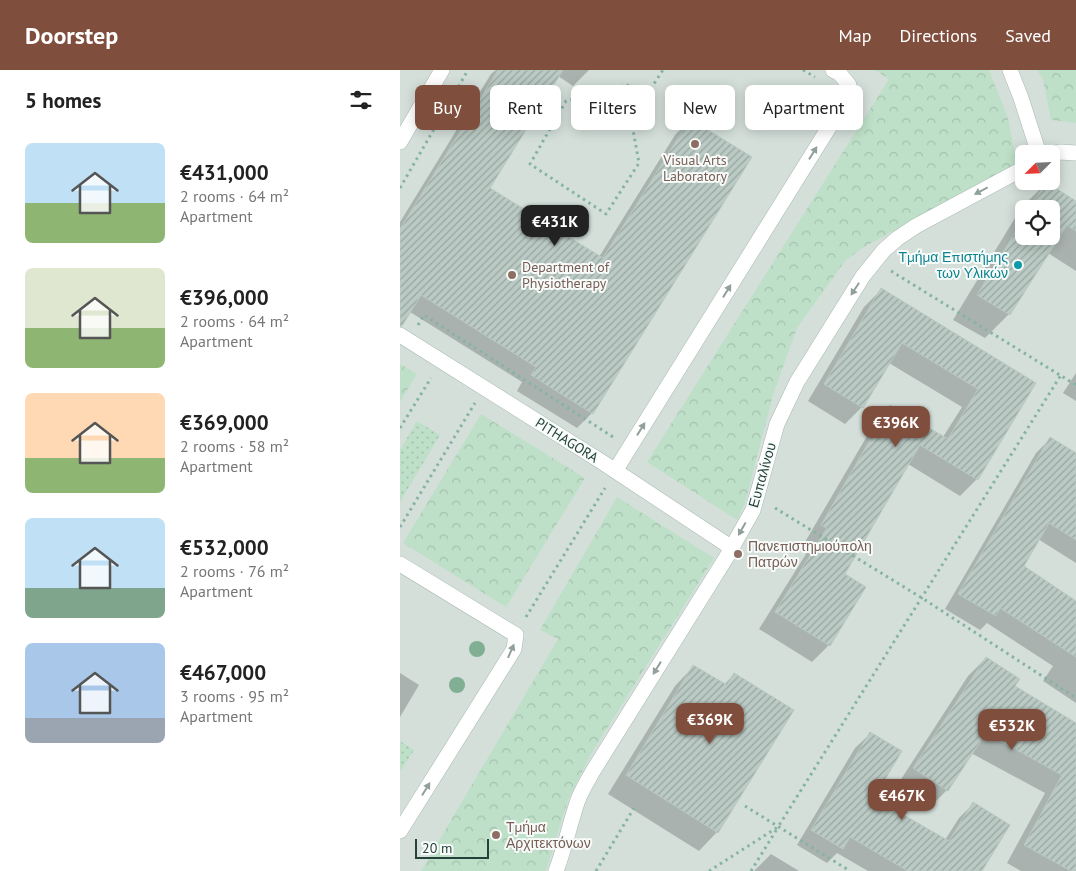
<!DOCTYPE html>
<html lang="en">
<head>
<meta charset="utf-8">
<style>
	:root { --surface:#fff; --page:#f6f6f6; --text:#222; --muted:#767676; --accent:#804e3d }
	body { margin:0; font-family:"PT Sans",sans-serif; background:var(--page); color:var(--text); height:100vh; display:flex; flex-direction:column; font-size:19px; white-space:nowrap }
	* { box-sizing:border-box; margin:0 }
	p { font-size:16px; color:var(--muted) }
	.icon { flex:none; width:28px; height:28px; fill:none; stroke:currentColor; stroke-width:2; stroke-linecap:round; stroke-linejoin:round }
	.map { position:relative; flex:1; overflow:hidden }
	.sheet { display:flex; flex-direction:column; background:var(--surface); width:400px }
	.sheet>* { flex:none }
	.top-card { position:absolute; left:15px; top:15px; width:475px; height:45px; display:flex; gap:10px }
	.needle { width:32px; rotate:246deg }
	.tools { position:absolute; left:615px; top:75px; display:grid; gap:10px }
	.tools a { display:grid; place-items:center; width:45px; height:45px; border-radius:8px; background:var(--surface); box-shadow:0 2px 12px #0003; font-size:25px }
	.scale { position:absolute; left:15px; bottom:12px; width:74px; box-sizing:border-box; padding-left:5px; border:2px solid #24423a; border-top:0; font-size:14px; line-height:18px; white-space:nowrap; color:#24423a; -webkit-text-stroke:4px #f7fbf9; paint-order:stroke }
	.price { position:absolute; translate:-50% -42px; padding:0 11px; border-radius:10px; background:var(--accent); color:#fff; font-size:16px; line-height:32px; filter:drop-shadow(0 1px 2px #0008) }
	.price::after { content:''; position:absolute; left:50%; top:30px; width:15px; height:11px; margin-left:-8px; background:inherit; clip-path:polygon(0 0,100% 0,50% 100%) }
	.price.current { background:#222; color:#fff }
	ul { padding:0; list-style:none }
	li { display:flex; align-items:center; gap:15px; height:125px; padding:0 25px }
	li span { display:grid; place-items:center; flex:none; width:140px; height:100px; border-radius:8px; color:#555 }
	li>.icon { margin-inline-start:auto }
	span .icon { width:60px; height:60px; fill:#fffc; stroke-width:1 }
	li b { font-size:21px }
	h2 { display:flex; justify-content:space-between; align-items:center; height:60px; padding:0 25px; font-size:21px }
	.chip { padding:0 18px; border-radius:8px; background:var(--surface); box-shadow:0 2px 12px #0003; font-size:18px; line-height:45px }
	.chip.current { background:var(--accent); color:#fff }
	header { display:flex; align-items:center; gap:30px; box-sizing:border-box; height:70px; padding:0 25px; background:var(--accent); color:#fff }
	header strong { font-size:24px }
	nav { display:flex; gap:28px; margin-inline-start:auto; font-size:18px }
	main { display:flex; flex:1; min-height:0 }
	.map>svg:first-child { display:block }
	.built { fill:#d4dfda; fill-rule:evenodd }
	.grass { fill:url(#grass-dots) }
	.forest { fill:url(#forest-crowns) }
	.shadow { fill:#0003; fill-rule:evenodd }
	.building { fill:url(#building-hatch); stroke:#b8c9c2 }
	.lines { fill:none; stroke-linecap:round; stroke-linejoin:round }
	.minor-casing { stroke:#a8b8b2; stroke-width:16 }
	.path { stroke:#86b3a5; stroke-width:3; stroke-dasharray:2.5 4; stroke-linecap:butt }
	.minor { stroke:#fff; stroke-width:15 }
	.tree { fill:#80af93 }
	.oneway { fill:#92a09c }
	.education-dot { fill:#8d6e63; stroke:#f7fbf9; stroke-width:2 }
	.culture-dot { fill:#0f9aa8; stroke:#f7fbf9; stroke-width:2 }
	.labels { text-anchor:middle; stroke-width:4; stroke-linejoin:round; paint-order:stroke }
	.education-label { font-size:14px; fill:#785e54; stroke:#f7fbf9; text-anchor:start }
	.culture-label { font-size:14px; fill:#0d838f; stroke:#f7fbf9; text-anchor:end }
	.street-label { font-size:14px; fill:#24423a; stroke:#f7fbf9 }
</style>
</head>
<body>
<header>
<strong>Doorstep</strong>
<nav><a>Map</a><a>Directions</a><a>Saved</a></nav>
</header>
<main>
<section class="sheet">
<h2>5 homes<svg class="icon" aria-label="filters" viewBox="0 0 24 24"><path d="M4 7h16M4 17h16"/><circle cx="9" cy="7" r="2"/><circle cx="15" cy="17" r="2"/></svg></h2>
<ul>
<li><span style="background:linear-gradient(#bfe0f5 60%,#8fb573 0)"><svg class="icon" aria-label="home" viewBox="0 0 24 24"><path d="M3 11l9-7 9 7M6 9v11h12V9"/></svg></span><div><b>€431,000</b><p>2 rooms · 64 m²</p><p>Apartment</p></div></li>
<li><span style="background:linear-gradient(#dfe7d0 60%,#8fb573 0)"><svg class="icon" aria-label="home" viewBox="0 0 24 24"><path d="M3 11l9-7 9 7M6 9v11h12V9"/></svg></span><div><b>€396,000</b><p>2 rooms · 64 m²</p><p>Apartment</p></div></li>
<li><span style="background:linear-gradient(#ffd9b3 65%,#8fb573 0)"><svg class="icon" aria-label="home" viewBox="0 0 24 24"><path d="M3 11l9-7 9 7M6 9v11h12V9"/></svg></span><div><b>€369,000</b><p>2 rooms · 58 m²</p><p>Apartment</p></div></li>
<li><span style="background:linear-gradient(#bfe0f5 70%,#7fa58c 0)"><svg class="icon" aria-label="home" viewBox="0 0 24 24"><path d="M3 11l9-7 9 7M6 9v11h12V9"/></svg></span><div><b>€532,000</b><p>2 rooms · 76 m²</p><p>Apartment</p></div></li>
<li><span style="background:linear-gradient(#a9c7e8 75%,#9aa5b1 0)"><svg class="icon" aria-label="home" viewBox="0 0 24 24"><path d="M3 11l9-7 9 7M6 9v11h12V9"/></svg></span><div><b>€467,000</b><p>3 rooms · 95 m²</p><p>Apartment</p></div></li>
</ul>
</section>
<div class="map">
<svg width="676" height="801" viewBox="0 0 676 801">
	<defs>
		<pattern id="grass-dots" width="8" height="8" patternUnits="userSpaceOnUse" patternTransform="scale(1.25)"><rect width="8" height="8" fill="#bfe0c8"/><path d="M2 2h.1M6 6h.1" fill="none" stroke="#a4c1ad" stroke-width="1.8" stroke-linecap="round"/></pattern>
		<pattern id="forest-crowns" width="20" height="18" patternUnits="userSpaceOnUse" patternTransform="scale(1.25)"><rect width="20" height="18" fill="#bfe0c8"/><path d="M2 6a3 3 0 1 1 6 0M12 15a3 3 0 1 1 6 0" fill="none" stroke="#a4c1ad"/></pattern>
		<pattern id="building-hatch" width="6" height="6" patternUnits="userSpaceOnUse" patternTransform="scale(1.25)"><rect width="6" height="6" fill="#bbcac4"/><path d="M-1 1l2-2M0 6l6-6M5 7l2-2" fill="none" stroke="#98a6a0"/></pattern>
	</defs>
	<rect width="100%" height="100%" fill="#e6efeb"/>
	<!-- built -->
	<path class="built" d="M0 0H676V801H0ZM624 84H651V111H624ZM624 139H651V166H624Z"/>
	<!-- grass -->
	<path class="grass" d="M17 351 40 365 0 432V380Z
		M0 671 14 680 0 702Z"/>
	<!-- forest -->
	<path class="forest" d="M475 0H589L608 48 617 94 464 177 445 191 397 258 373 325 345 433 337 450 247 392 489 9Z
		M637 0H676V53L651 50 643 10Z
		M0 294 17 304 0 332Z
		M81 344 185 408 106 537 3 473Z
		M217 427 314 488 191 684 168 730 146 801H21L158 569 140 560Z"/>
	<!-- shadow -->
	<path class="shadow" d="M96 0H189L173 16 158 6 88 118 199 187 275 65 290 50 192 343 177 358 117 321 122 312 10 242 0 254V152L91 4Z
		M646 113 676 132V201L648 183 609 244 585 268 553 250 621 138ZM624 139H651V166H624Z
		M481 220 634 314 577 409 560 426 508 394 443 505 429 575 412 592 359 559 411 476 405 472 474 354 491 337 543 367 562 337 489 293 462 337 445 354 408 331 464 237Z
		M676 303V331L663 323Z
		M650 369 676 384V493L638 469 622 497 676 533V633L643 611 653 596 587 553 580 560 545 539 636 383Z
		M586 588 614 616 676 654V801H621L607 793 645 723 571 683 547 720 529 738 496 717 568 606Z
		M293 597 324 615 334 604 317 762 299 781 208 724 275 616Z
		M0 603 19 615 0 647Z
		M470 664 472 728 545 770 559 748 574 733 580 801H468L437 783 427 793 397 775 455 678Z
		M371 784 399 801H354Z"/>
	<!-- building -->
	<path class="building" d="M98 0H163L90 118 203 188 290 49 352 87 193 344 131 305 136 297 21 225 2 256H0V159Z
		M646 112 676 131V161L667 155 610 245 577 225 624 148V166H651V139H629Z
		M481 218 636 313 578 410 520 375 445 504 466 517 430 576 375 542 427 458 421 455 490 335 548 369 578 319 502 273 463 338 424 314Z
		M650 367 676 383V470L649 453 624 496 676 531V587L600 538 596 546 558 524Z
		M586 587 620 609 615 616 676 653V801H671L624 775 662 705 586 663 548 721 513 698Z
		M293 595 327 615 334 603 394 640 318 763 226 705Z
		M470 662 502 681 474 728 549 771 573 732 610 755 582 801H508L450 767 443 779 411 760Z"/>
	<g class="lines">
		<defs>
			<path id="minor" d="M610 0 621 28 639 84
				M0 72 42 0
				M651 84 660 82 676 83
				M0 265 202 392 332 478
				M215 401 446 30 449 15 440 4 433 0
				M0 494 116 565 114 579 0 761
				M156 801C164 780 169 758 176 736 179 724 187 712 193 701L326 488 353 440 377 354 397 312 463 206 484 180 498 168 516 156 624 98"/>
		</defs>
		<!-- minor casing -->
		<use href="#minor" class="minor-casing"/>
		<!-- path -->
		<path class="path" d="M403 0 415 7
			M246 26 227 15 166 31 130 94 206 144 239 93 231 49 263 0
			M0 118 68 0
			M491 201 676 315
			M18 255 24 245 213 367
			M0 358 31 308
			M375 438 522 528 676 628
			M0 457 75 333
			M126 547 205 418
			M345 736 450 801
			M196 801 234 738
			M309 801 378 757 661 305
			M351 801 377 759"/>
		<!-- minor -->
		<use href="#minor" class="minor"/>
	</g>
	<!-- trees -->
	<g class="tree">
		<circle cx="77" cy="579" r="8"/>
		<circle cx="57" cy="615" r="8"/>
	</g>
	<!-- one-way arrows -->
	<defs><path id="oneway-solid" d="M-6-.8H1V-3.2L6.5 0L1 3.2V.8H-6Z" transform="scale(1.25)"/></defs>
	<g class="oneway">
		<use href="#oneway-solid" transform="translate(413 83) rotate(-58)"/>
		<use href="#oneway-solid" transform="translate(581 121) rotate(152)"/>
		<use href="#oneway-solid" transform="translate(455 219) rotate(123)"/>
		<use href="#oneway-solid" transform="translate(327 221) rotate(-58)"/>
		<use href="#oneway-solid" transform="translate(241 359) rotate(-58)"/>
		<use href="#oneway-solid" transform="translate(342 459) rotate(119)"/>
		<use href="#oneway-solid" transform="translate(111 581) rotate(-66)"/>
		<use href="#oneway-solid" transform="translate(257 598) rotate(122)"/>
		<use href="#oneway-solid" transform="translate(26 719) rotate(-58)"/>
	</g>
	<!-- markers -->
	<g class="education-dot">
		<circle cx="295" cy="74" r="5"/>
		<circle cx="112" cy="205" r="5"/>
		<circle cx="338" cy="484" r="5"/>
		<circle cx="96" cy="765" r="5"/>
	</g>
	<circle class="culture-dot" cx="618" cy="195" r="5"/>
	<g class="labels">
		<!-- education labels -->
		<g class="education-label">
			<text x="295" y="95" text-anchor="middle">Visual Arts<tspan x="295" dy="16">Laboratory</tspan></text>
			<text x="122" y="202">Department of<tspan x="122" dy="16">Physiotherapy</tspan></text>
			<text x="348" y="481">Πανεπιστημιούπολη<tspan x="348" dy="16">Πατρών</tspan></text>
			<text x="106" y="762">Τμήμα<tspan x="106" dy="16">Αρχιτεκτόνων</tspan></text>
		</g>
		<!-- culture labels -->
		<g class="culture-label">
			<text x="608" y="192">Τμήμα Επιστήμης<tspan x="608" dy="16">των Υλικών</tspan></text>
		</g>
		<!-- street labels -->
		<g class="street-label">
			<text transform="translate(167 370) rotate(32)" y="5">PITHAGORA</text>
			<text transform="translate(362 405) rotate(-74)" y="5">Ευπαλίνου</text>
		</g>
	</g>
</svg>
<div class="tools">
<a><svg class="needle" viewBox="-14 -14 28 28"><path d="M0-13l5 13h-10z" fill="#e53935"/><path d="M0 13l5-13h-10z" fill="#767676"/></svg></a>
<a><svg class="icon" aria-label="locate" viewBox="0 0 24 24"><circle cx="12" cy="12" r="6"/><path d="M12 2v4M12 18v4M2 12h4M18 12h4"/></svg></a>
</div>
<div class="scale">20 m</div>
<b class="price current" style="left:155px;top:177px">€431K</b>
<b class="price" style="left:496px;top:378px">€396K</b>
<b class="price" style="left:310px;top:675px">€369K</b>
<b class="price" style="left:612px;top:681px">€532K</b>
<b class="price" style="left:502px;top:751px">€467K</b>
<div class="top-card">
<a class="chip current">Buy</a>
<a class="chip">Rent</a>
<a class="chip">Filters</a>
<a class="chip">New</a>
<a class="chip">Apartment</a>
</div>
</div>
</main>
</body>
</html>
